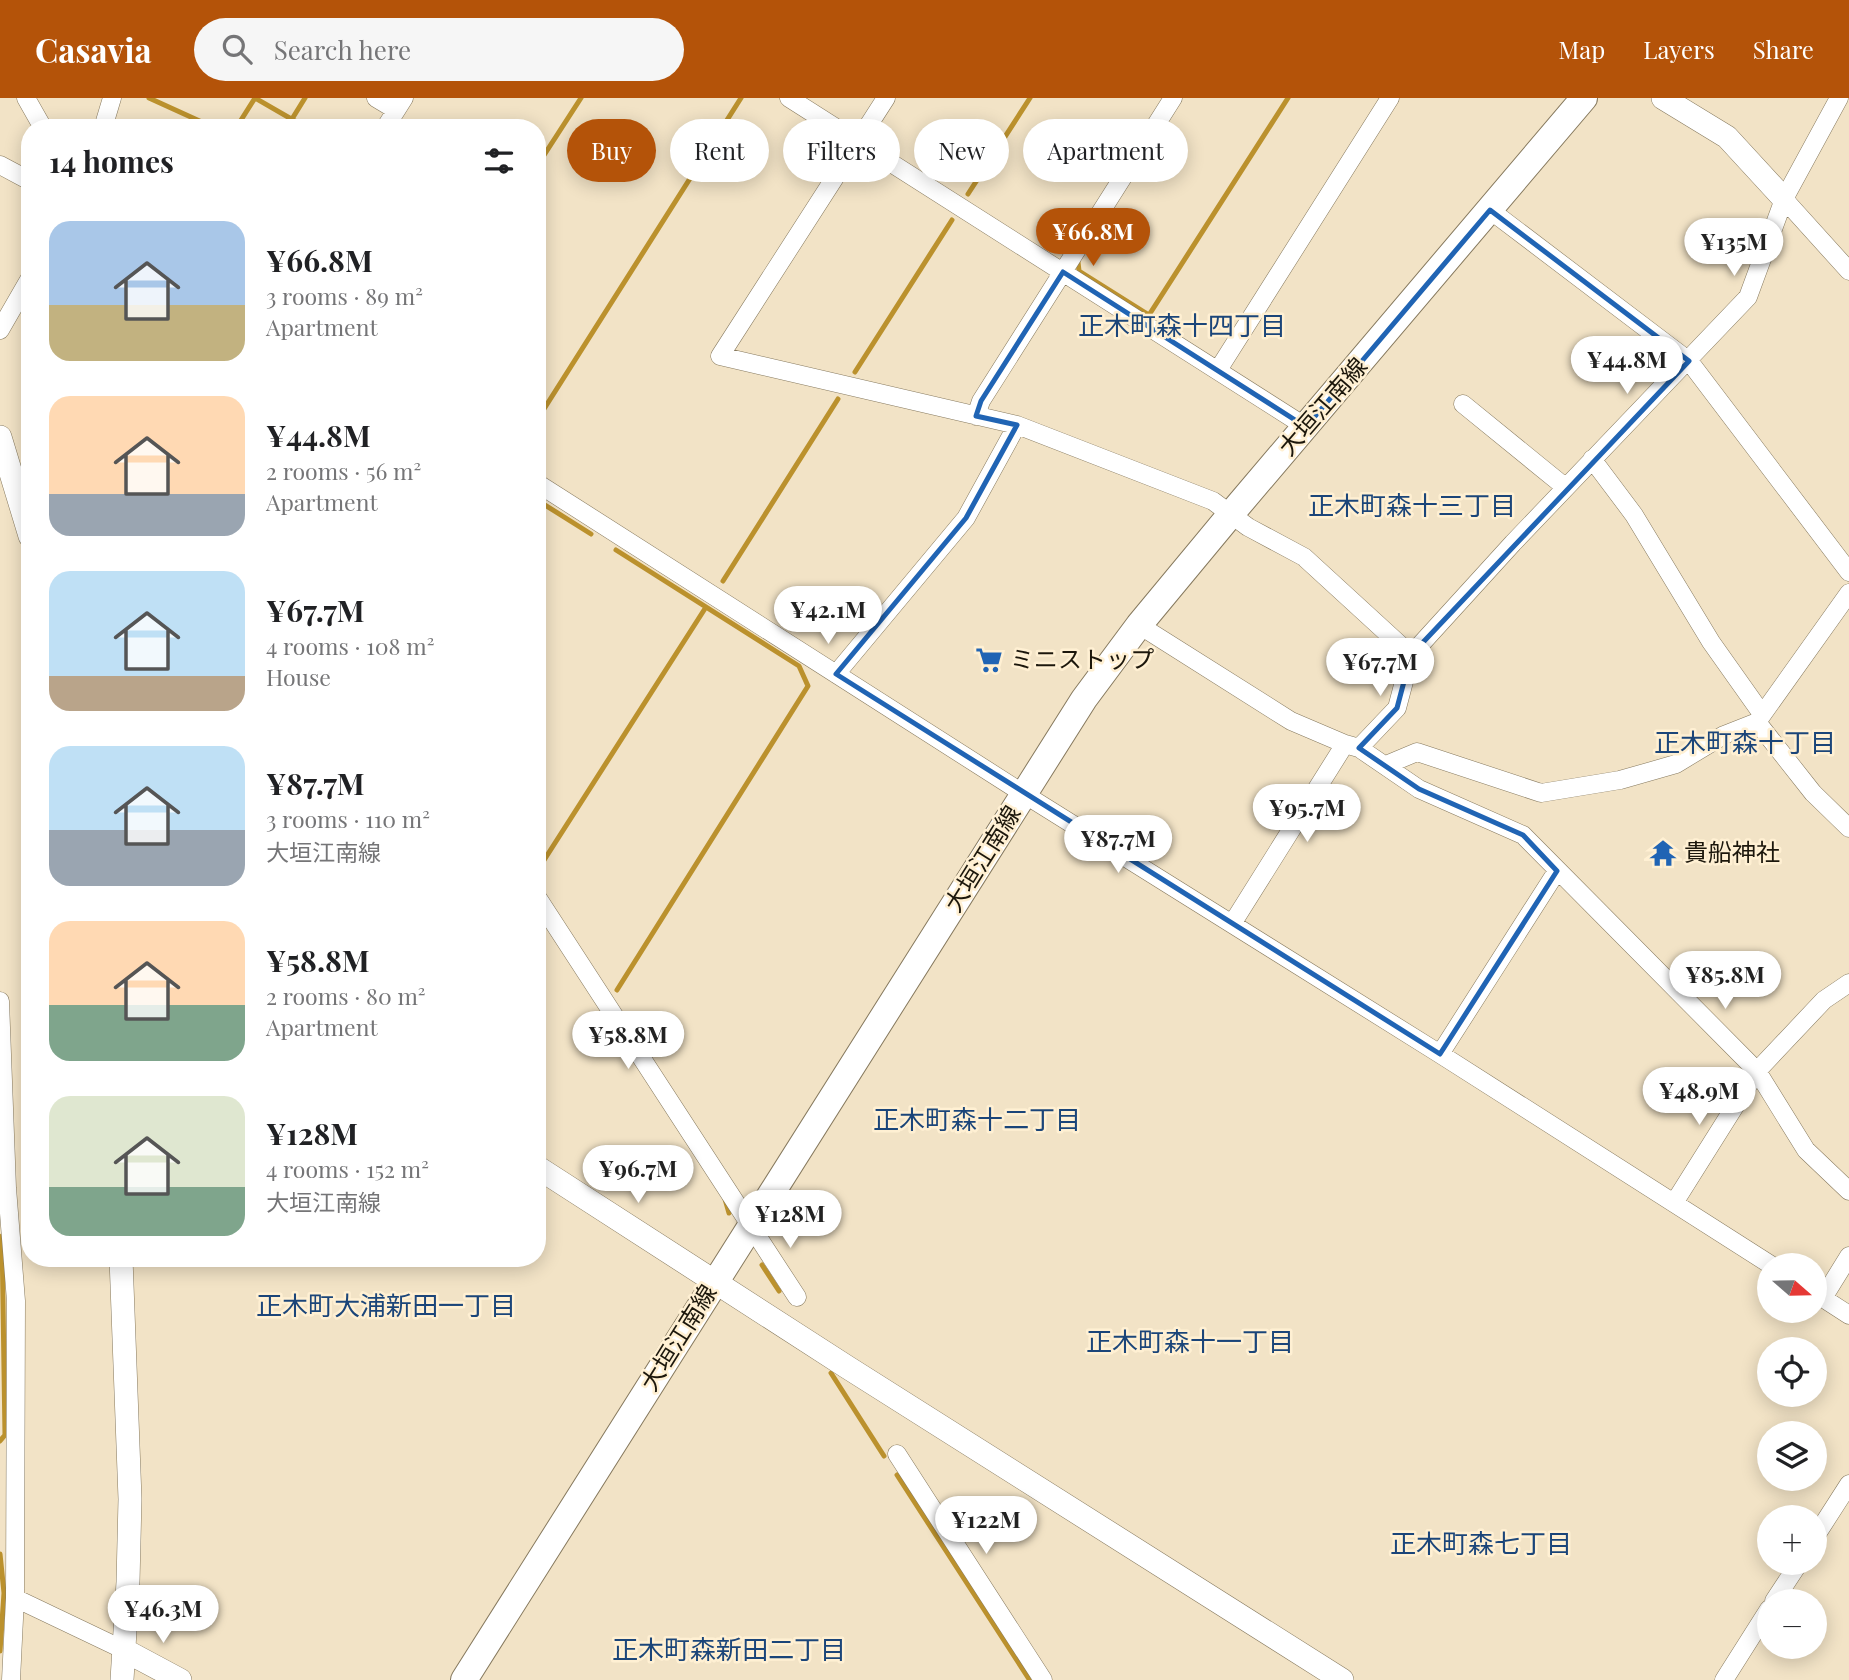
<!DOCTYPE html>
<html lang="en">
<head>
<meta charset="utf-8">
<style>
	:root { --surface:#fff; --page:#f6f6f6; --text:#202124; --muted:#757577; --accent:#b45309 }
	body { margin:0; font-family:"Playfair Display","Noto Sans JP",serif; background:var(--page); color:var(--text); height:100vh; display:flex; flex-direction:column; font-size:26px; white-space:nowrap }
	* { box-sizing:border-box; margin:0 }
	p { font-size:23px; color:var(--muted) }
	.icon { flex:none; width:38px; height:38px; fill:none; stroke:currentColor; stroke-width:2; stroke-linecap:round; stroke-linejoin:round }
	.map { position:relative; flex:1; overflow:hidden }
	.panel { position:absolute; left:21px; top:21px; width:525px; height:1148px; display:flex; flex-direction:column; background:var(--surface); border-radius:28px; box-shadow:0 4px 18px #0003 }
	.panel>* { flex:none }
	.top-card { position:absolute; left:567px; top:21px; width:665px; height:63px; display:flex; gap:14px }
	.needle { width:46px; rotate:110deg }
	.tools { position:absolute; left:1757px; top:1155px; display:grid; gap:14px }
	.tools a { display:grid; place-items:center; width:70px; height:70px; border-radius:50%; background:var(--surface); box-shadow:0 4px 18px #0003; font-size:35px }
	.price { position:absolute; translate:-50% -60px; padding:0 16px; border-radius:24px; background:#fff; color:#222; font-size:23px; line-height:46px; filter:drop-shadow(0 2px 4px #0008) }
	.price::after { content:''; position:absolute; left:50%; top:42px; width:21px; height:16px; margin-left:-10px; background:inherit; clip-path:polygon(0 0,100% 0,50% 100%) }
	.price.on { background:var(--accent); color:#fff }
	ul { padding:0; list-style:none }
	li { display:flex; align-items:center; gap:21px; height:175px; padding:0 28px }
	li span { display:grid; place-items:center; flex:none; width:196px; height:140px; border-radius:21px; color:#555 }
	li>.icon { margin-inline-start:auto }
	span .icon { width:84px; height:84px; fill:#fffc; stroke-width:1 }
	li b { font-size:30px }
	h2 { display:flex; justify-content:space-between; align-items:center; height:84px; padding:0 28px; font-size:30px }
	.pill { padding:0 24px; border-radius:32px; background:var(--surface); box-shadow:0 4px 18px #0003; font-size:24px; line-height:63px }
	.pill.on { background:var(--accent); color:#fff }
	header { display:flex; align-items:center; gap:42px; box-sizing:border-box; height:98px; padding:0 35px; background:var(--accent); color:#fff }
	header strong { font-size:33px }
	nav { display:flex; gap:38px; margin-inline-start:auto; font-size:24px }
	.search { width:490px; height:63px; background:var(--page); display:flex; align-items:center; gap:18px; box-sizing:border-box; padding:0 24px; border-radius:38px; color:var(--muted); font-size:26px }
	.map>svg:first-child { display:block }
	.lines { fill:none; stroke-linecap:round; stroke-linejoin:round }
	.stream { stroke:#bb912d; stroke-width:5 }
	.minor-casing { stroke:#86795e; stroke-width:19 }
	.tertiary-casing { stroke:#86795e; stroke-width:24 }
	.secondary-casing { stroke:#86795e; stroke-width:28 }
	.minor { stroke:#fff; stroke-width:18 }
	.tertiary { stroke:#fff; stroke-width:23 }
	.secondary { stroke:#fff; stroke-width:26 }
	.marked { fill:none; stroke:#2064b4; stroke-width:5; stroke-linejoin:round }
	.labels { text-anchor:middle; stroke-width:5; stroke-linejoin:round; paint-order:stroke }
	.street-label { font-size:24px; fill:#1c170c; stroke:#fff0d3 }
	.poi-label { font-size:24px; fill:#1c170c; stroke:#fff0d3; text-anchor:start }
	.neighbourhood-label { font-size:26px; fill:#1b4579; stroke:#fff0d3 }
</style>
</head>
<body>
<header>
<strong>Casavia</strong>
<div class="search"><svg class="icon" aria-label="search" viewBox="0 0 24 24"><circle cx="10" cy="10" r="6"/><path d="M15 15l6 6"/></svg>Search here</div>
<nav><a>Map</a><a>Layers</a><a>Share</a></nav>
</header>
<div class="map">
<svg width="1849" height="1582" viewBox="0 0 1849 1582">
	<rect width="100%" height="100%" fill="#f2e3c6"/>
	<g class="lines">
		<!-- stream -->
		<path class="stream" d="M149 0 215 30
			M255 0 307 30
			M292 21 305 0
			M236 30 255 0
			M537 68 581 0
			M968 96 1030 0
			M1078 164 1079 173 1149 217 1288 0
			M855 274 952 122
			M537 322 741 0
			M537 402 591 436
			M616 452 799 568 808 588 617 892
			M723 483 838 301
			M539 770 706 509
			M725 1101 729 1115
			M762 1167 779 1193
			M831 1275 884 1358
			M0 1343 5 1337 2 1138
			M897 1377 1029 1581
			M0 1456 4 1495 0 1553"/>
		<defs>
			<path id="minor" d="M26 0 43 30
				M376 0 396 12
				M789 0 1306 329
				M886 0 720 258 1017 327 1213 403 1248 429 1304 459 1411 557
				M103 30 112 0
				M385 30 404 0
				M0 67 30 83
				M1784 101 1849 173
				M1490 112 1689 263 1849 474
				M0 232 30 180
				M1218 272 1390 0
				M1463 306 1565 389
				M976 318 981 303 1173 0
				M1592 361 1634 417 1711 544 1762 616
				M537 385 1024 696 1440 956 1771 1167
				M1139 527 1291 623 1345 646 1359 650 1419 691 1523 737 1757 973 1806 1052 1849 1093
				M836 576 966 420 1017 327
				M1757 624 1813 695 1849 730
				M1359 650 1397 610 1411 557 1513 445 1748 199 1784 101 1839 0
				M1386 667 1417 654 1541 695 1620 682 1676 666 1724 637 1757 624 1849 495
				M537 799 797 1199
				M1232 826 1345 646
				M0 903 7 1090 16 1203 15 1500 11 1582
				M1440 956 1557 773
				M1674 1105 1757 973 1824 902 1849 885
				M1815 1195 1849 1217
				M1823 1200 1849 1158
				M897 1356 1043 1582
				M1815 1439 1849 1386
				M15 1500 124 1552
				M1774 1503 1799 1465
				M1724 1582 1769 1511"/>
			<path id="tertiary" d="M1663 0 1727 39 1784 101
				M0 339 30 438
				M537 1069 847 1269 1342 1582
				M121 1160 130 1401 128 1484 122 1582
				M124 1552 180 1582"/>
			<path id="secondary" d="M464 1582 1084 601 1139 527 1231 416 1584 0"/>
		</defs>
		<!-- minor casing -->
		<use href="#minor" class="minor-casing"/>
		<!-- tertiary casing -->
		<use href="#tertiary" class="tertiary-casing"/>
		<!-- secondary casing -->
		<use href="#secondary" class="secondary-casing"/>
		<!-- minor -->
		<use href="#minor" class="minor"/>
		<!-- tertiary -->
		<use href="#tertiary" class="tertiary"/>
		<!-- secondary -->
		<use href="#secondary" class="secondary"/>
	</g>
	<!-- marked area -->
	<path class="marked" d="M1490 112 1689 263 1411 557 1397 610 1359 650 1419 691 1523 737 1557 773 1440 956 836 576 966 420 1017 327 976 318 981 303 1063 174 1306 329Z"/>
	<!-- icons -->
	<defs>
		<symbol id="supermarket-bare" viewBox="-9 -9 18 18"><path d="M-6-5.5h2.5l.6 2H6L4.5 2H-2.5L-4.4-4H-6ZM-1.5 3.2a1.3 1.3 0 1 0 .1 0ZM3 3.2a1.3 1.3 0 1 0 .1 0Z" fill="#2064b4" stroke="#fff0d3" stroke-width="2.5" paint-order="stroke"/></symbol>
		<symbol id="temple-bare" viewBox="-9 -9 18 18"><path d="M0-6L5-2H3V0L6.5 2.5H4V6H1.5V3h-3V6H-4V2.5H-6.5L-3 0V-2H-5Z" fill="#2064b4" stroke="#fff0d3" stroke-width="2.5" paint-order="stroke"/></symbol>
	</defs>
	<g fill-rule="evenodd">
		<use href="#supermarket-bare" x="970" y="543" width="38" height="38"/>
		<use href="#temple-bare" x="1644" y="736" width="38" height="38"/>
	</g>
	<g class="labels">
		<!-- street labels -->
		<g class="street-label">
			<text transform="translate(1323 309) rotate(-49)" y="8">大垣江南線</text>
			<text transform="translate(983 761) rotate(-58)" y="8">大垣江南線</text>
			<text transform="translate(679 1240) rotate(-58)" y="8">大垣江南線</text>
		</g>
		<!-- poi labels -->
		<g class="poi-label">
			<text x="1010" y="570">ミニストップ</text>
			<text x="1684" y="763">貴船神社</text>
		</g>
		<!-- neighbourhood labels -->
		<g class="neighbourhood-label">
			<text x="1182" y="237">正木町森十四丁目</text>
			<text x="1412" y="417">正木町森十三丁目</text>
			<text x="1745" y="654">正木町森十丁目</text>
			<text x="977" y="1031">正木町森十二丁目</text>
			<text x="386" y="1217">正木町大浦新田一丁目</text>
			<text x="1190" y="1253">正木町森十一丁目</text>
			<text x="1481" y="1455">正木町森七丁目</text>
			<text x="729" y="1561">正木町森新田二丁目</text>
		</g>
	</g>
</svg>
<div class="tools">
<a><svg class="needle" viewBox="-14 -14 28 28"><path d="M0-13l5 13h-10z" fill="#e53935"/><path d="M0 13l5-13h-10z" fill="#757577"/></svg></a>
<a><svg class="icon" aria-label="locate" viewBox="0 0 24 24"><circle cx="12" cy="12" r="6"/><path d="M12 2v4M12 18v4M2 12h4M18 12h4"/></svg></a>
<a><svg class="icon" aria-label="layers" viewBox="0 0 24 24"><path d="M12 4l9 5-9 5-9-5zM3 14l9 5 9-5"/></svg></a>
<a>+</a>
<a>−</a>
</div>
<b class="price on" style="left:1093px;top:170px">¥66.8M</b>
<b class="price" style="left:1734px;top:180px">¥135M</b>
<b class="price" style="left:1627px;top:298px">¥44.8M</b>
<b class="price" style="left:828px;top:548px">¥42.1M</b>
<b class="price" style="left:1380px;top:600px">¥67.7M</b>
<b class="price" style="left:1307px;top:746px">¥95.7M</b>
<b class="price" style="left:1118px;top:777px">¥87.7M</b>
<b class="price" style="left:1725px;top:913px">¥85.8M</b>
<b class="price" style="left:628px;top:973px">¥58.8M</b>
<b class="price" style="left:1699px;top:1029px">¥48.9M</b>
<b class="price" style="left:638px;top:1107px">¥96.7M</b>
<b class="price" style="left:790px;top:1152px">¥128M</b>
<b class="price" style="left:986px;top:1458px">¥122M</b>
<b class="price" style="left:163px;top:1547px">¥46.3M</b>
<div class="top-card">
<a class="pill on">Buy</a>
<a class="pill">Rent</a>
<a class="pill">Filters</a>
<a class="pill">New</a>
<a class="pill">Apartment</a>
</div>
<section class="panel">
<h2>14 homes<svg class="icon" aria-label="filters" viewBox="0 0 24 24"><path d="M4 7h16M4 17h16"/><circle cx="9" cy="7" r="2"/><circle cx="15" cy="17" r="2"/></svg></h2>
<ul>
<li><span style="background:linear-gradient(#a9c7e8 60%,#c2b280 0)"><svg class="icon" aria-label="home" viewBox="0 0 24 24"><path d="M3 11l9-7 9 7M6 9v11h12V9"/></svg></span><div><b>¥66.8M</b><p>3 rooms · 89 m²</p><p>Apartment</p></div></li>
<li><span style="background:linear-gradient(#ffd9b3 70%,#9aa5b1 0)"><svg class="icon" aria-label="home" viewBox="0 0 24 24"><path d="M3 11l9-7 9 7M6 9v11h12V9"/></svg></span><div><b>¥44.8M</b><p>2 rooms · 56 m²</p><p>Apartment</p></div></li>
<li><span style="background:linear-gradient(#bfe0f5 75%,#b9a48a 0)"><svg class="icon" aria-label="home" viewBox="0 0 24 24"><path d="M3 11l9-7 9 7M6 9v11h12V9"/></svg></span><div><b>¥67.7M</b><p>4 rooms · 108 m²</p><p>House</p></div></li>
<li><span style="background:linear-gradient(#bfe0f5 60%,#9aa5b1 0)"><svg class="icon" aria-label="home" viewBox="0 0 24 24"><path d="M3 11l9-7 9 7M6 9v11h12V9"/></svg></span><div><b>¥87.7M</b><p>3 rooms · 110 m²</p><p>大垣江南線</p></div></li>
<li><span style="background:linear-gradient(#ffd9b3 60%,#7fa58c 0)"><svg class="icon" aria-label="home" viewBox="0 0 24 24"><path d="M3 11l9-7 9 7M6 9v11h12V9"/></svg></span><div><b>¥58.8M</b><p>2 rooms · 80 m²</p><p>Apartment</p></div></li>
<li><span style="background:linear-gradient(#dfe7d0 65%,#7fa58c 0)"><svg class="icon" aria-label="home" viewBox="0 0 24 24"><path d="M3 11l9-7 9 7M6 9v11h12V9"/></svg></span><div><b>¥128M</b><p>4 rooms · 152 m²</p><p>大垣江南線</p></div></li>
</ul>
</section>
</div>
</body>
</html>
